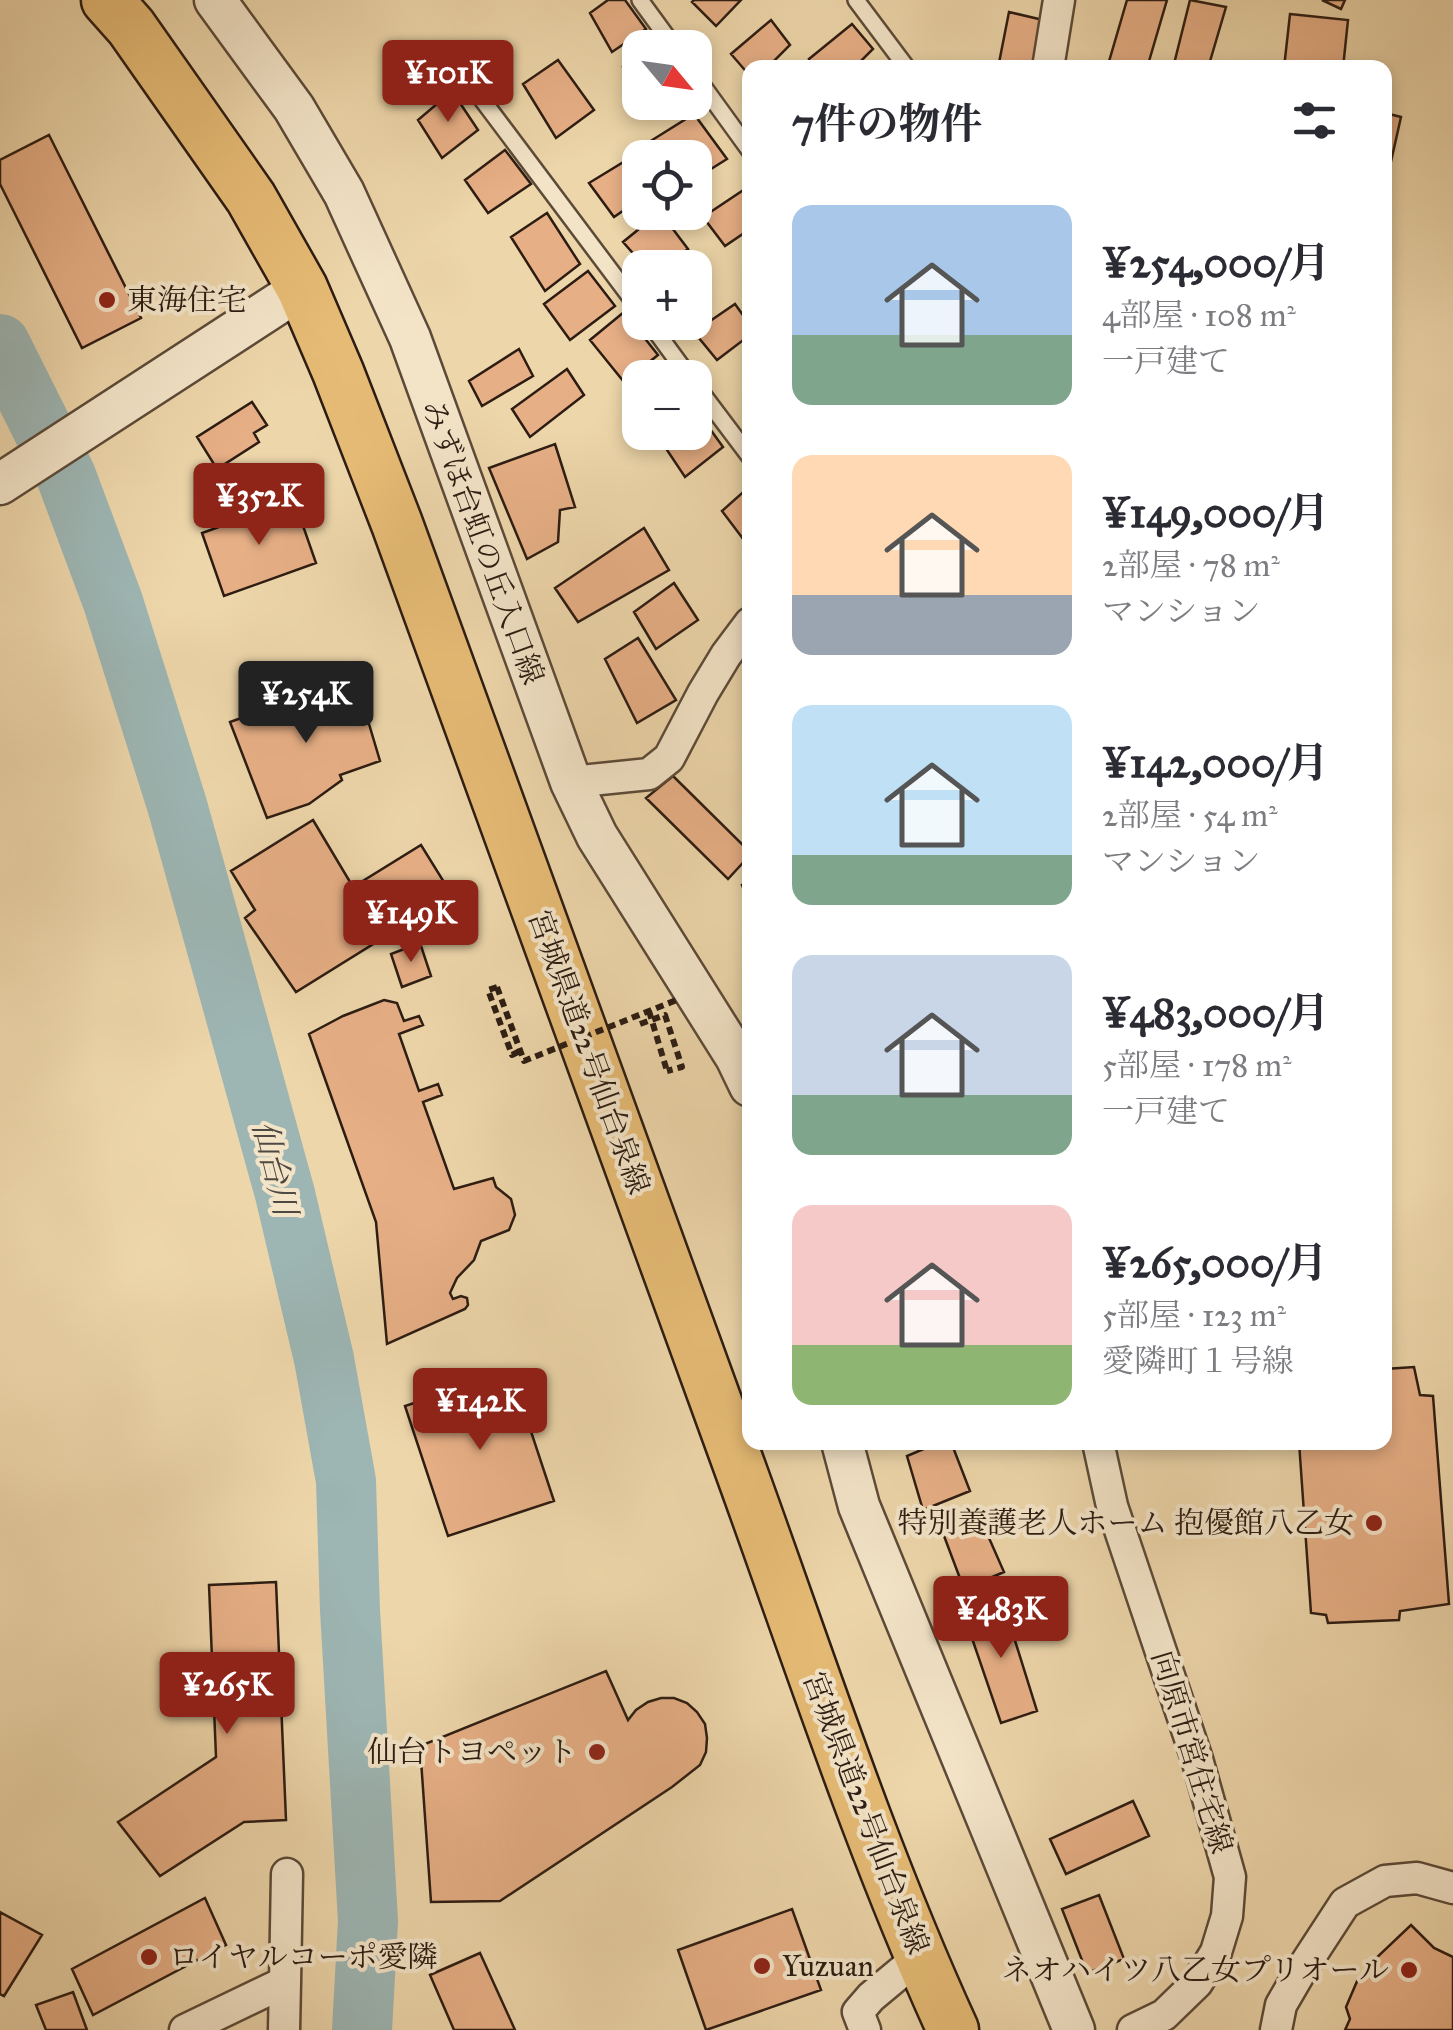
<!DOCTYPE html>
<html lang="ja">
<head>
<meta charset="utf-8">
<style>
	:root { --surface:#fff; --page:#f2f2f3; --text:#2b2b33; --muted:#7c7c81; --accent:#8f2418 }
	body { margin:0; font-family:"IM FELL Great Primer","Noto Serif JP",serif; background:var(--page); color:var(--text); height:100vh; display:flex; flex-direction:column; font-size:38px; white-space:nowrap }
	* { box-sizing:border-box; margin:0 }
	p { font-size:32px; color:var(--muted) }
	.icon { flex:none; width:55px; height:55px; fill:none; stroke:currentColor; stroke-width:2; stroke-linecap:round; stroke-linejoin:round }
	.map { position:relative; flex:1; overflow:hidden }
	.panel { position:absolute; left:742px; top:60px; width:650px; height:1390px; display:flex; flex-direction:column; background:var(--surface); border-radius:20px; box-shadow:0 5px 15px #0003 }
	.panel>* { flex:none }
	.needle { width:65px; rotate:119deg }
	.controls { position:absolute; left:622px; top:30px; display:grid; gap:20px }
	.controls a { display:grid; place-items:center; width:90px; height:90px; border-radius:20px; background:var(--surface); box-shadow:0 5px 15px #0003; font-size:50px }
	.price { position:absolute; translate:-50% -85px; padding:0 22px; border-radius:10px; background:var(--accent); color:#fff; font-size:32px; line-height:65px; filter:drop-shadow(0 2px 5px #0008) }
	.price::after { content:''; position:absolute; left:50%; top:60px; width:30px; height:22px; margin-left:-15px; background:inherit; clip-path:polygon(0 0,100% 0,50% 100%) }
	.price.active { background:#222; color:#fff }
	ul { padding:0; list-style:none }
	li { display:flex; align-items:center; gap:30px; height:250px; padding:0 50px }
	li span { display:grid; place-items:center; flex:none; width:280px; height:200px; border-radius:20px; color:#555 }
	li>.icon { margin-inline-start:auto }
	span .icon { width:120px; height:120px; fill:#fffc; stroke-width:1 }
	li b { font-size:42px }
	h2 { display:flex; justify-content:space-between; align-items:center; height:120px; padding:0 50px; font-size:42px }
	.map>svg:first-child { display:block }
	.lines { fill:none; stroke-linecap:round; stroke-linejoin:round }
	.river { stroke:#9db6b4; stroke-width:60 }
	.building { fill:#e7af86; stroke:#2c1c12; stroke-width:2.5 }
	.service-casing { stroke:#5c4a38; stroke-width:20 }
	.minor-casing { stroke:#5c4a38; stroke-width:35 }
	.tertiary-casing { stroke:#5c4a38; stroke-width:45 }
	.primary-casing { stroke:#2c1c12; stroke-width:55 }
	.path { stroke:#2c1c12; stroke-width:6; stroke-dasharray:8 5; stroke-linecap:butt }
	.service { stroke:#f3e4c8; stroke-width:15 }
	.minor { stroke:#f3e4c8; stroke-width:30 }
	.tertiary { stroke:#f3e4c8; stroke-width:40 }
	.primary { stroke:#e6bb75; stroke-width:50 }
	.path-bridge { stroke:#2c1c12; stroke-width:6; stroke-dasharray:8 5; stroke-linecap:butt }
	.poi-dot { fill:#8f2418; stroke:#f3e4c8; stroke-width:4 }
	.labels { text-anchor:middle; stroke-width:8; stroke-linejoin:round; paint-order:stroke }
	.poi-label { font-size:30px; fill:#2c1c12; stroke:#f3e4c8; text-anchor:start }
	.street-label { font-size:30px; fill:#2c1c12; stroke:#f3e4c8 }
	.water-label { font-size:32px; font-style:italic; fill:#4e4a43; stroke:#f3e4c8 }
</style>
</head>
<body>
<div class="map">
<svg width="1453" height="2030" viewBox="0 0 1453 2030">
	<rect width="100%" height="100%" fill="#edd6aa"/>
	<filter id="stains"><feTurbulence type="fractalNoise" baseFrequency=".002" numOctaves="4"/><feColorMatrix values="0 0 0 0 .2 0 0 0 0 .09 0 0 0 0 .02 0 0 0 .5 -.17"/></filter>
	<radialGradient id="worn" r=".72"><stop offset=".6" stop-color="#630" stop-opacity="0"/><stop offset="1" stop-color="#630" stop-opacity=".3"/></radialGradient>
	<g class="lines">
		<!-- river -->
		<path class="river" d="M0 344 66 476 113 602 177 805 228 988 285 1194 324 1359 346 1481 350 1610 368 1921 362 2030"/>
	</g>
	<!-- building -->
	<path class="building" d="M608 0H625L646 29 612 52 590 13Z
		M694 0H741L716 26 692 2Z
		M1127 0H1167L1147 68H1118L1108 65Z
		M1190 0 1226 7 1208 68H1173Z
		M1322 0H1345L1341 9Z
		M1009 12 1043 20 1034 68H998Z
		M1290 14 1348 20 1343 68H1284Z
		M771 20 790 45 767 68H750V76L731 54Z
		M852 24 873 49 854 68H816L809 59Z
		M640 56V95L623 67Z
		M558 60 594 110 556 138 523 84Z
		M452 91 478 130 442 158 418 120Z
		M1385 113 1401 117 1390 166 1385 165Z
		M694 114 727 159 695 179V158H660L649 142Z
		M49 135 141 318 82 348 0 184V160Z
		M505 150 531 184 488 213 465 180Z
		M635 155 640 163V199L614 217 589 183Z
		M745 189 750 196V229L725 246 703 217Z
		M660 212 688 249 662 268H646L623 242Z
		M547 213 580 264 545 291 511 237Z
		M588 271 615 306 570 340 544 304Z
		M735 304 750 325V335L717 360 694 332Z
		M624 312 658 355 624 382 590 340Z
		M519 349 533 376 482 406 469 381Z
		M666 368 673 378H653Z
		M567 369 584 395 530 437 512 409Z
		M640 387V410L629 395Z
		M252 402 267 425 254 433 259 442 217 469 197 437Z
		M695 408 723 447 685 477 655 432H695Z
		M555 444 575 507 560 510 558 542 527 559 489 468Z
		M750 486V548L722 511Z
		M294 500 316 563 224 596 202 533Z
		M644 528 669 570 578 622 555 588Z
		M674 583 698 620 656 649 634 612Z
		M638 638 676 700 637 723 605 659Z
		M355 677 380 761 340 775 342 780 309 804 267 818 230 722Z
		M673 776 750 852V855L728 879 646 798Z
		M313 820 353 887 421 845 452 895 296 992 245 918 255 910 231 871Z
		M750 882V906L742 885Z
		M420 943 431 976 402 987 391 954Z
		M384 1000 397 1003 404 1021 419 1016 423 1025 399 1034 419 1091 438 1084 442 1095 423 1102 454 1189 493 1178 496 1187 511 1199 515 1215 509 1230 481 1241 474 1260 457 1278 450 1293 453 1299 461 1296 467 1298 468 1305 465 1309 387 1344 376 1222 309 1034 343 1016Z
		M1414 1367 1420 1395 1433 1396 1449 1604 1400 1611 1399 1620 1328 1623 1326 1615 1311 1613 1299 1442H1385V1369Z
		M511 1371 554 1501 448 1536 405 1406Z
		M940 1442H951L970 1491 923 1510 907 1456Z
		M978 1513 1004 1572 964 1589 941 1528Z
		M276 1582 286 1820 244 1822 160 1876 118 1822 216 1757 209 1585Z
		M1002 1599 1037 1711 1001 1723 963 1612Z
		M606 1671 628 1720 636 1710 648 1702 661 1698H674L687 1703 697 1712 705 1724 707 1738 706 1752 700 1765 672 1787 500 1901 431 1902 420 1746Z
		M1133 1801 1149 1836 1066 1874 1050 1839Z
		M1099 1895 1124 1959 1087 1973 1062 1909Z
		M205 1898 226 1945 93 2015 72 1969Z
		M792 1909 821 1990 706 2030 678 1950Z
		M0 1912 42 1935 4 1996 0 1994Z
		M1411 1925 1434 1948 1453 1957V2030H1345L1350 2019 1346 2007 1358 1979 1373 1961Z
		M480 1953 515 2030H454L430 1975Z
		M73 1992 87 2030H46L36 2005Z"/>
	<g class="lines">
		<defs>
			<path id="service" d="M640 0 675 48
				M856 0 907 68
				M445 50 640 310
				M695 75 750 151
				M649 322 690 378
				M695 384 750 457"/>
			<path id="minor" d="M1048 68 1059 0
				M571 782 649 774 669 758 703 693 726 655 750 623
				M1098 1442 1112 1506 1197 1759 1230 1877 1227 1916 1216 1952 1197 1983 1164 2015 1133 2030
				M285 1982 287 1874
				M185 2030 285 1982 284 2030
				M865 2030 858 2012 871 1997 919 1957
				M1276 2030 1281 2005 1302 1969 1345 1903 1385 1881 1417 1878 1453 1888"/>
			<path id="tertiary" d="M215 0 294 108 344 193 410 338 571 782 597 836 736 1057 750 1086
				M0 484 302 288
				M842 1442 859 1506 1074 2030"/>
			<path id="primary" d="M107 0 131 27 251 198 302 288 338 372 397 524C510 835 623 1146 736 1457 806 1649 868 1844 953 2030"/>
		</defs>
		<!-- service casing -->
		<use href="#service" class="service-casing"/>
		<!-- minor casing -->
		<use href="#minor" class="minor-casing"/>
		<!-- tertiary casing -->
		<use href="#tertiary" class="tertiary-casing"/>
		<!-- primary casing -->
		<use href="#primary" class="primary-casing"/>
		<!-- path -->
		<path class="path" d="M497 987 488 990 512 1055 522 1050
			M640 1024 665 1015 682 1067 667 1071"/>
		<!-- service -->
		<use href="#service" class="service"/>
		<!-- minor -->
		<use href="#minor" class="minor"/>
		<!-- tertiary -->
		<use href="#tertiary" class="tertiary"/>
		<!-- primary -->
		<use href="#primary" class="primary"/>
		<!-- path-bridge -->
		<path class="path-bridge" d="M497 987 524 1061 679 999
			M649 1011 667 1071"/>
	</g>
	<!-- markers -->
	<g class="poi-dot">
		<circle cx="107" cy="300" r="10"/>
		<circle cx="1374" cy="1523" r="10"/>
		<circle cx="597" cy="1752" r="10"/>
		<circle cx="149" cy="1957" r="10"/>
		<circle cx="762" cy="1966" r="10"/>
		<circle cx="1409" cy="1970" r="10"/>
	</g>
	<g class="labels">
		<!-- poi labels -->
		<g class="poi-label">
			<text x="127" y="310">東海住宅</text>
			<text x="1354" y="1533" text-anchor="end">特別養護老人ホーム 抱優館八乙女</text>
			<text x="577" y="1762" text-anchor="end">仙台トヨペット</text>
			<text x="169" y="1967">ロイヤルコーポ愛隣</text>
			<text x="782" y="1976">Yuzuan</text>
			<text x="1389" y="1980" text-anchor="end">ネオハイツ八乙女プリオール</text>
		</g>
		<!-- street labels -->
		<g class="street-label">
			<text transform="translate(483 542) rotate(70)" y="10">みずほ台虹の丘入口線</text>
			<text transform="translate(589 1052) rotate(70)" y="10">宮城県道22号仙台泉線</text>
			<text transform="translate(1192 1752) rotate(73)" y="10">向原市営住宅線</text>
			<text transform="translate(866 1813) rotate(69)" y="10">宮城県道22号仙台泉線</text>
		</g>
		<!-- water labels -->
		<g class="water-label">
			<text transform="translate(275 1168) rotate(76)" y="11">仙台川</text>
		</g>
	</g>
	<rect width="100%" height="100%" filter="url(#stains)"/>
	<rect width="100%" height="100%" fill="url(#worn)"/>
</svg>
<div class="controls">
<a><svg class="needle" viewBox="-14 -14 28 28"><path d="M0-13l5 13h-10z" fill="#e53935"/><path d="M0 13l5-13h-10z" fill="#7c7c81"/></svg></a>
<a><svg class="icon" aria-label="locate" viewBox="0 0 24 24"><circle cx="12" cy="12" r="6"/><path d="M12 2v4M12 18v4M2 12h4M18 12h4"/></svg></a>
<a>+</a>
<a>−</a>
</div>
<b class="price" style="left:448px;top:125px">¥101K</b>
<b class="price" style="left:259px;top:548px">¥352K</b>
<b class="price active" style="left:306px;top:746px">¥254K</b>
<b class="price" style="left:411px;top:965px">¥149K</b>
<b class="price" style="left:480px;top:1453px">¥142K</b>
<b class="price" style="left:1001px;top:1661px">¥483K</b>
<b class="price" style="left:227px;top:1737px">¥265K</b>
<section class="panel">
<h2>7件の物件<svg class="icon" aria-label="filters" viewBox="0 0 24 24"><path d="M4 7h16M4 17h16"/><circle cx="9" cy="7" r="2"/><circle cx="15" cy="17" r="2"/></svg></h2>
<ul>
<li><span style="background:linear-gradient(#a9c7e8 65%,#7fa58c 0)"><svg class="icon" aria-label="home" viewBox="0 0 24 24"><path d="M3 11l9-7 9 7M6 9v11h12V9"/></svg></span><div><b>¥254,000/月</b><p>4部屋 · 108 m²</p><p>一戸建て</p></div></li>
<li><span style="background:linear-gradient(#ffd9b3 70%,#9aa5b1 0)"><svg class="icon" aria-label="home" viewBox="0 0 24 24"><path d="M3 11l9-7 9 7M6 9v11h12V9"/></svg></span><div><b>¥149,000/月</b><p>2部屋 · 78 m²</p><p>マンション</p></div></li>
<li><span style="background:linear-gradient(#bfe0f5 75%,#7fa58c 0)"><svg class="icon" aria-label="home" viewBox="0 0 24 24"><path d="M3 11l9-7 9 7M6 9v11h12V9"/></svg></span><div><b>¥142,000/月</b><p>2部屋 · 54 m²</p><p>マンション</p></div></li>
<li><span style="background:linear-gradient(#c9d6e8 70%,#7fa58c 0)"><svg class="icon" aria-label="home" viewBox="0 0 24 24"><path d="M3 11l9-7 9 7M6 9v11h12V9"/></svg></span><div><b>¥483,000/月</b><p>5部屋 · 178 m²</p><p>一戸建て</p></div></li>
<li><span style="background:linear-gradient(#f6c9c9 70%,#8fb573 0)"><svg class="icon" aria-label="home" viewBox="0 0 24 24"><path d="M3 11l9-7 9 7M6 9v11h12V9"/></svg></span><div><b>¥265,000/月</b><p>5部屋 · 123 m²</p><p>愛隣町１号線</p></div></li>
</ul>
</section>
</div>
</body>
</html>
